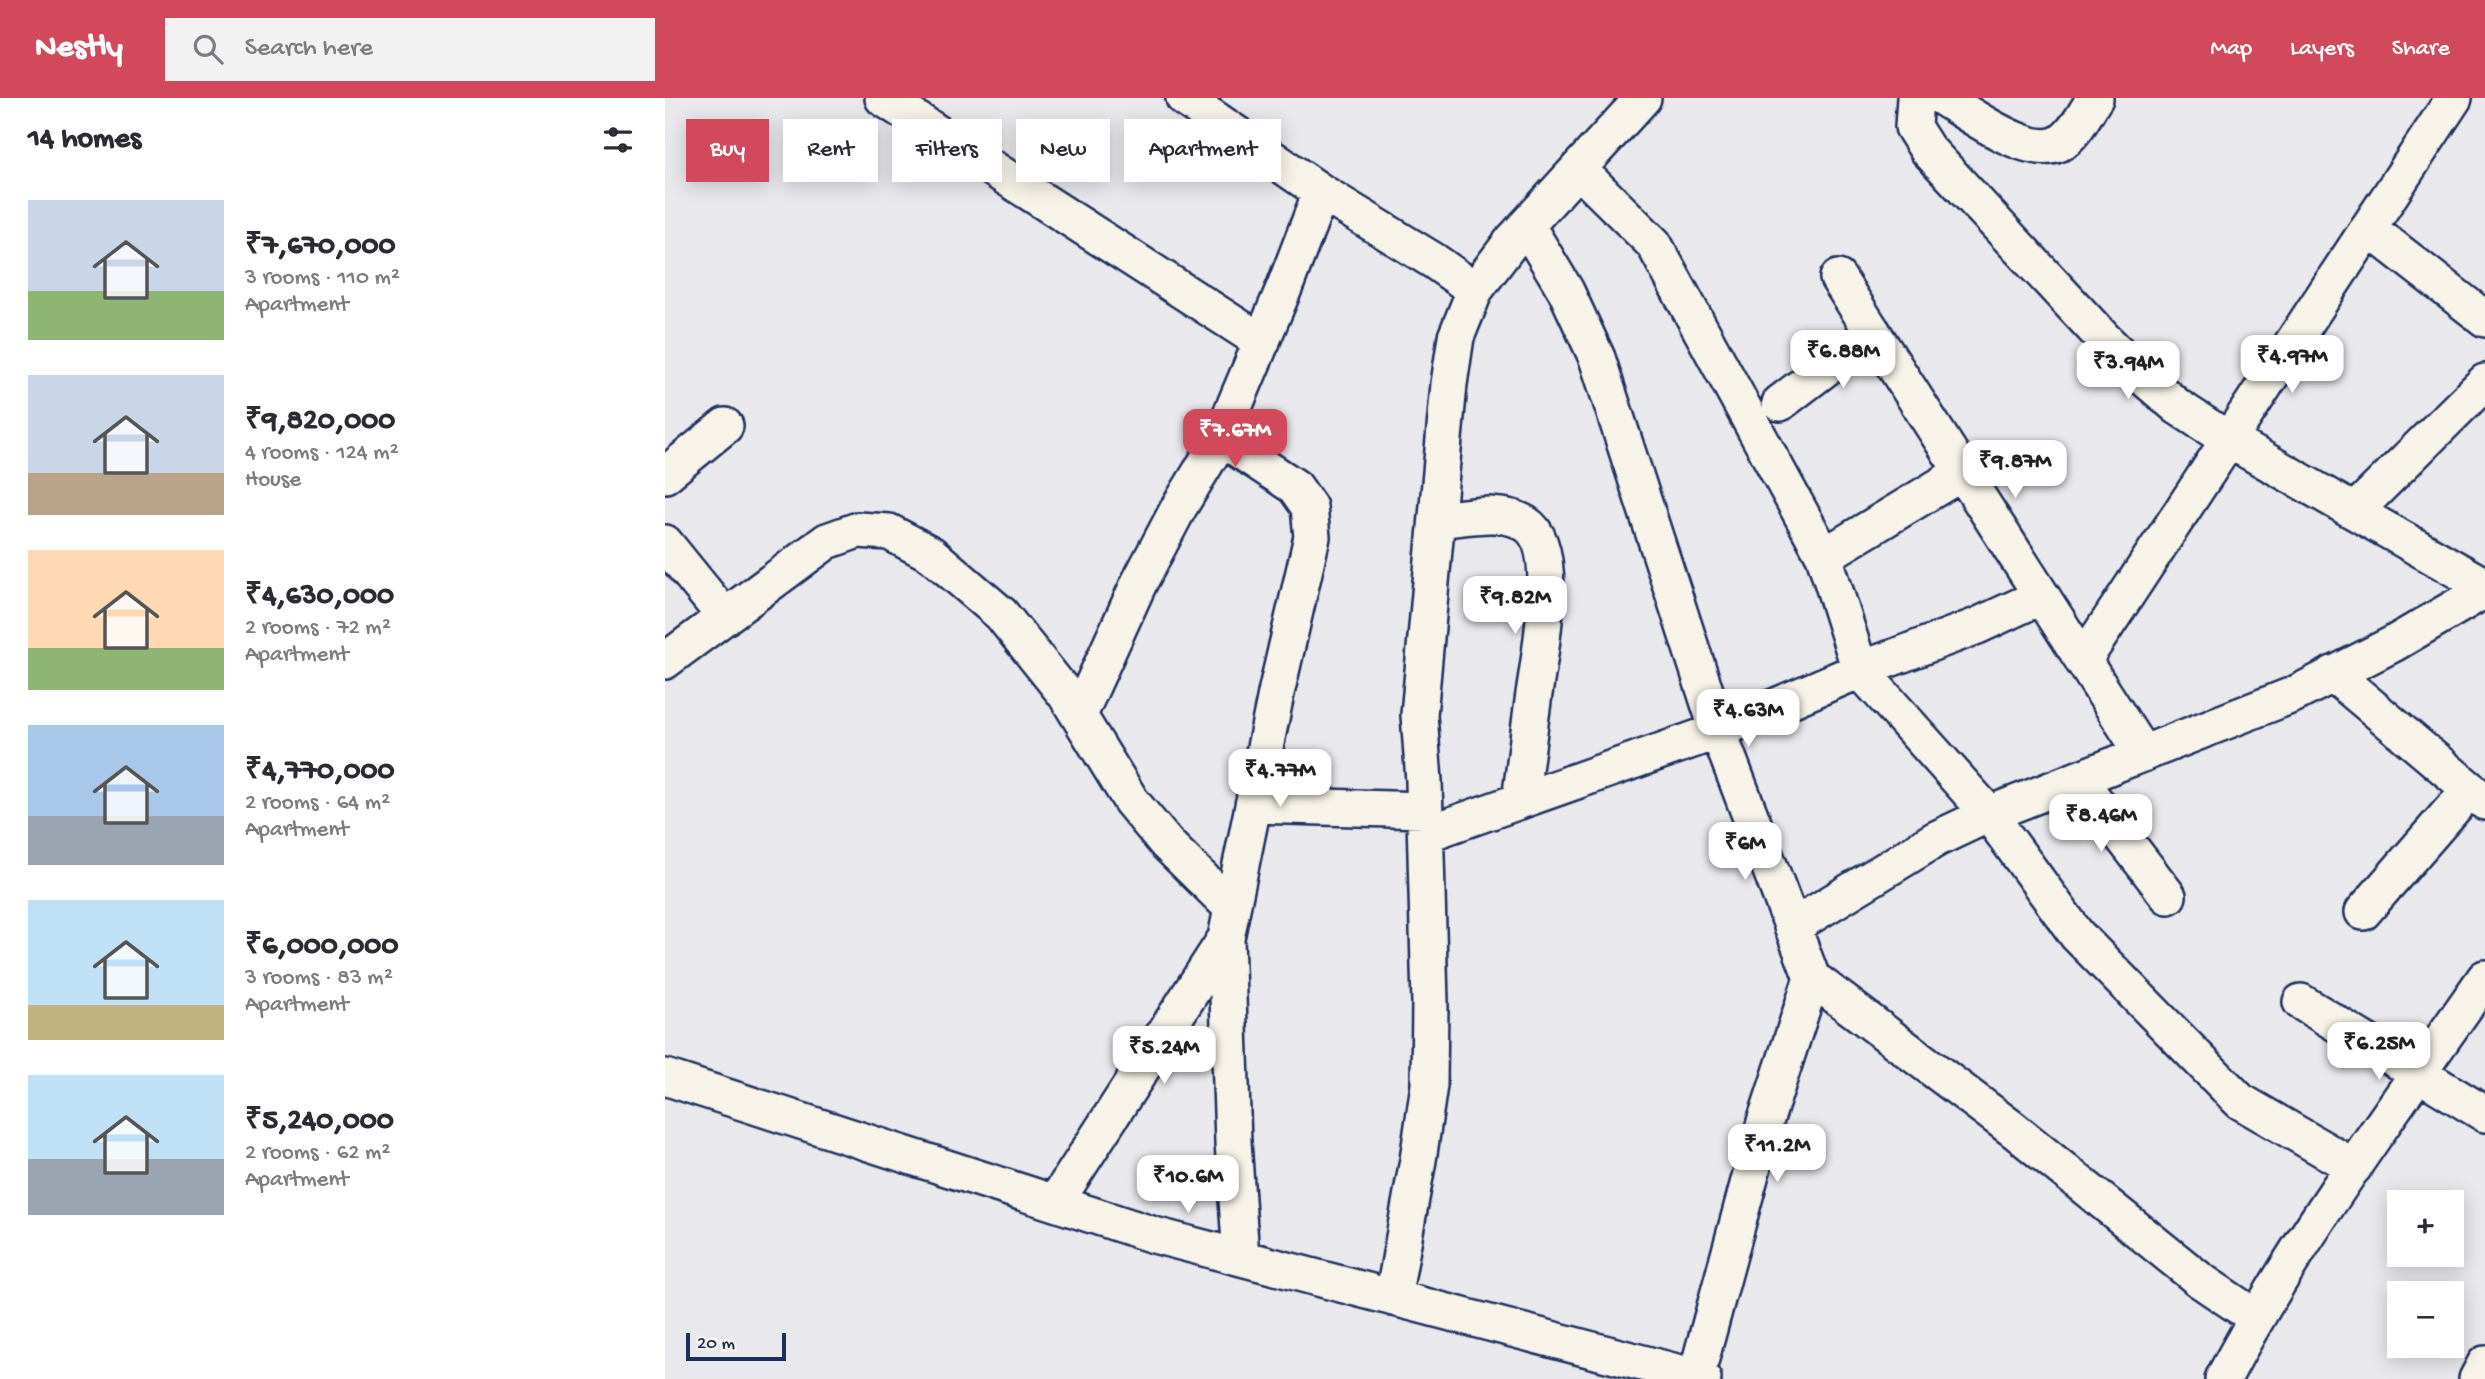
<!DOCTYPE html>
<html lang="en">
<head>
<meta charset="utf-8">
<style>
	:root { --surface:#fff; --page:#f2f2f3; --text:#2b2b33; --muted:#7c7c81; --accent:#d1495b }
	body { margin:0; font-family:"Gochi Hand",sans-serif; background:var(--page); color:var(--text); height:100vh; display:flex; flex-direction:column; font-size:26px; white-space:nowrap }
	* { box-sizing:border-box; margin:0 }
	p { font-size:23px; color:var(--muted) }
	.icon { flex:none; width:38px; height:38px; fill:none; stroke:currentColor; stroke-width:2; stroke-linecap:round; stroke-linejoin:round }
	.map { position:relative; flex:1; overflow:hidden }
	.details { display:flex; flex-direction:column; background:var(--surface); width:665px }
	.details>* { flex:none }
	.hud { position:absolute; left:21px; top:21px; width:665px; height:63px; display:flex; gap:14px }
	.buttons { position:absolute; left:1722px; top:1092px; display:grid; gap:14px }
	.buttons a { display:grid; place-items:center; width:77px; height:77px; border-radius:0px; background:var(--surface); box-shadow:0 4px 18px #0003; font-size:35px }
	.scale { position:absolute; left:21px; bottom:18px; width:100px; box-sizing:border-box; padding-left:7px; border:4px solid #1b2f5e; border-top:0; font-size:19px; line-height:24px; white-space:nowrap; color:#1b2f5e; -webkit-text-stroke:5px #f7f3e8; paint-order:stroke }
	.price { position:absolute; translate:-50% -60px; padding:0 16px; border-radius:14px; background:#fff; color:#222; font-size:23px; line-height:46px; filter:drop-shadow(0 2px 4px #0008) }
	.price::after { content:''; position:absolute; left:50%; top:42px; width:21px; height:16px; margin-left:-10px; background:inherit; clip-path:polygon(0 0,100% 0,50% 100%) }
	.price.current { background:var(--accent); color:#fff }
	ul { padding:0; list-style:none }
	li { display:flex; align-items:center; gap:21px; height:175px; padding:0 28px }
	li span { display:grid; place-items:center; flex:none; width:196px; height:140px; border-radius:0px; color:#555 }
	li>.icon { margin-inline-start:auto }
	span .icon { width:84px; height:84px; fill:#fffc; stroke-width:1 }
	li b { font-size:30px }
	h2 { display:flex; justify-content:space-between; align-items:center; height:84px; padding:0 28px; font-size:30px }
	.chip { padding:0 24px; border-radius:0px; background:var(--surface); box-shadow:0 4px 18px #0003; font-size:24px; line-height:63px }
	.chip.current { background:var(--accent); color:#fff }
	header { display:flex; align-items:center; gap:42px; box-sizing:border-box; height:98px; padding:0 35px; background:var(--accent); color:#fff }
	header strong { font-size:33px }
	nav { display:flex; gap:38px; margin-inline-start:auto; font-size:24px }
	.search { width:490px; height:63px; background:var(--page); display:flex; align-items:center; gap:18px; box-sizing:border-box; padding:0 24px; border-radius:0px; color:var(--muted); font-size:26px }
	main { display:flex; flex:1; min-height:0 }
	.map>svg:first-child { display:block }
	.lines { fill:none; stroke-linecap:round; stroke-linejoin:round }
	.minor-casing { stroke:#1b2f5e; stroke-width:40 }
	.minor { stroke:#f7f3e8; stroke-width:35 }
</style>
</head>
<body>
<header>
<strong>Nestly</strong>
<div class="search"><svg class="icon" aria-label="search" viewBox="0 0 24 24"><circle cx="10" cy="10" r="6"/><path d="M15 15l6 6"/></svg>Search here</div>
<nav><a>Map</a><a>Layers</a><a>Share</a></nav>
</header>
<main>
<section class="details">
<h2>14 homes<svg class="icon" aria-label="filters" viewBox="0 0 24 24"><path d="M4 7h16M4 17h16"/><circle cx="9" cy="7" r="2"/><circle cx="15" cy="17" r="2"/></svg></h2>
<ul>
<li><span style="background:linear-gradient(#c9d6e8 65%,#8fb573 0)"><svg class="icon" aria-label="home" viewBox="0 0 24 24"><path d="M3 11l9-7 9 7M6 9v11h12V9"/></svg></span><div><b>₹7,670,000</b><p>3 rooms · 110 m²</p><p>Apartment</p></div></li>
<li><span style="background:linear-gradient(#c9d6e8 70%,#b9a48a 0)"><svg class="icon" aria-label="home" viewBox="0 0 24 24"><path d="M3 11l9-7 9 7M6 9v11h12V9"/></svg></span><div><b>₹9,820,000</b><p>4 rooms · 124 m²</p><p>House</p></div></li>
<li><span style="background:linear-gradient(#ffd9b3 70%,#8fb573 0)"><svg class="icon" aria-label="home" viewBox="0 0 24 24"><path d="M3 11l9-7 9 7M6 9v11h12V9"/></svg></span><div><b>₹4,630,000</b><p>2 rooms · 72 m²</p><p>Apartment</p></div></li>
<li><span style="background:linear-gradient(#a9c7e8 65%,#9aa5b1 0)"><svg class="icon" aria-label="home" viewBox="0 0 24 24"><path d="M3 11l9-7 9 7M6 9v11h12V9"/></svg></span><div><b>₹4,770,000</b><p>2 rooms · 64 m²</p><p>Apartment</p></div></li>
<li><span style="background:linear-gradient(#bfe0f5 75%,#c2b280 0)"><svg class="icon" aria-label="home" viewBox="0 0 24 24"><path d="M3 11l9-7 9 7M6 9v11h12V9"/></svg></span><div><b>₹6,000,000</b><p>3 rooms · 83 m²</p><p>Apartment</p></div></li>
<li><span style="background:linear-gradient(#bfe0f5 60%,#9aa5b1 0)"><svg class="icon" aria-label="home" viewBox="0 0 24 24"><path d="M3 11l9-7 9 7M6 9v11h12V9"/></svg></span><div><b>₹5,240,000</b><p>2 rooms · 62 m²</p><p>Apartment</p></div></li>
</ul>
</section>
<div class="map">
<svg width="1820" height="1281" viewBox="0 0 1820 1281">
	<rect width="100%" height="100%" fill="#e9e9ed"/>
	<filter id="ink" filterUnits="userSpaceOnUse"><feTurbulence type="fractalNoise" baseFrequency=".0143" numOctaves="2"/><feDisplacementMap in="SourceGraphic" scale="14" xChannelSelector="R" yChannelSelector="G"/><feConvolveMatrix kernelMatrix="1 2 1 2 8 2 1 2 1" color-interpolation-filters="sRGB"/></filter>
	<g filter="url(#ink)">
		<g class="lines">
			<defs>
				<path id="minor" d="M218 0 597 244
					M519 0 656 94 769 163 810 192
					M1250 0 1248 29 1262 51 1438 240 1478 279 1513 309 1564 342 1820 488
					M1278 0C1304 16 1367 63 1397 44 1412 33 1420 15 1430 0
					M913 71 989 146 1159 458 1195 572 1324 716 1412 837 1575 1003 1689 1069
					M862 128 901 193 932 260 1053 633 1147 880 1349 1032 1535 1182 1590 1219
					M1703 130 1820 221
					M1173 180 1478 656
					M1115 305 1208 234
					M556 340 630 389 644 409 647 439 612 591 561 840 568 1044 576 1159
					M0 377 60 328
					M1690 413 1820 284
					M772 422C799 420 837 410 861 426 897 448 874 560 869 596 864 631 860 667 855 702
					M0 445 60 519
					M1159 458 1298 374
					M0 563 162 443 193 432 224 434 266 456 336 516 401 597 466 703 501 745 566 809
					M1418 563 1789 0
					M1668 576 1820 704
					M414 617 474 485 513 411 556 340 620 188 656 94
					M1413 681 1503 798
					M588 707 760 712
					M761 736 1053 633 1195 572 1312 528 1377 498
					M1698 814 1805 691
					M1127 829 1271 741 1324 716 1630 596 1728 546 1820 492
					M1636 904 1820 1016
					M0 979 489 1137 1038 1281
					M390 1105 561 840
					M728 1200 753 1062 764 987 765 905 759 683 754 617 784 286 791 239 810 192 847 143 978 0
					M1031 1279 1100 1024 1147 880
					M1558 1281C1632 1140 1729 1011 1820 880
					M1812 1281 1820 1266"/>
			</defs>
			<!-- minor casing -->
			<use href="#minor" class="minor-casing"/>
			<!-- minor -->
			<use href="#minor" class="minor"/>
		</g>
	</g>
</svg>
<div class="buttons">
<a>+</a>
<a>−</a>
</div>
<div class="scale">20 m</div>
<b class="price" style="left:1178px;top:292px">₹6.88M</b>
<b class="price" style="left:1627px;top:297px">₹4.97M</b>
<b class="price" style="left:1463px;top:303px">₹3.94M</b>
<b class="price current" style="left:570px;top:371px">₹7.67M</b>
<b class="price" style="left:1350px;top:402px">₹9.87M</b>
<b class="price" style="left:850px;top:538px">₹9.82M</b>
<b class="price" style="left:1083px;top:651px">₹4.63M</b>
<b class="price" style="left:615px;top:711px">₹4.77M</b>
<b class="price" style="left:1436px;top:756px">₹8.46M</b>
<b class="price" style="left:1080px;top:784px">₹6M</b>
<b class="price" style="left:1714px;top:984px">₹6.25M</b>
<b class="price" style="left:499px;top:988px">₹5.24M</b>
<b class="price" style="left:1112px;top:1086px">₹11.2M</b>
<b class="price" style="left:523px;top:1117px">₹10.6M</b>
<div class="hud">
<a class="chip current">Buy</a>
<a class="chip">Rent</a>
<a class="chip">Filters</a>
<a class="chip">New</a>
<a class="chip">Apartment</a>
</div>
</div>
</main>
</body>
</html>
